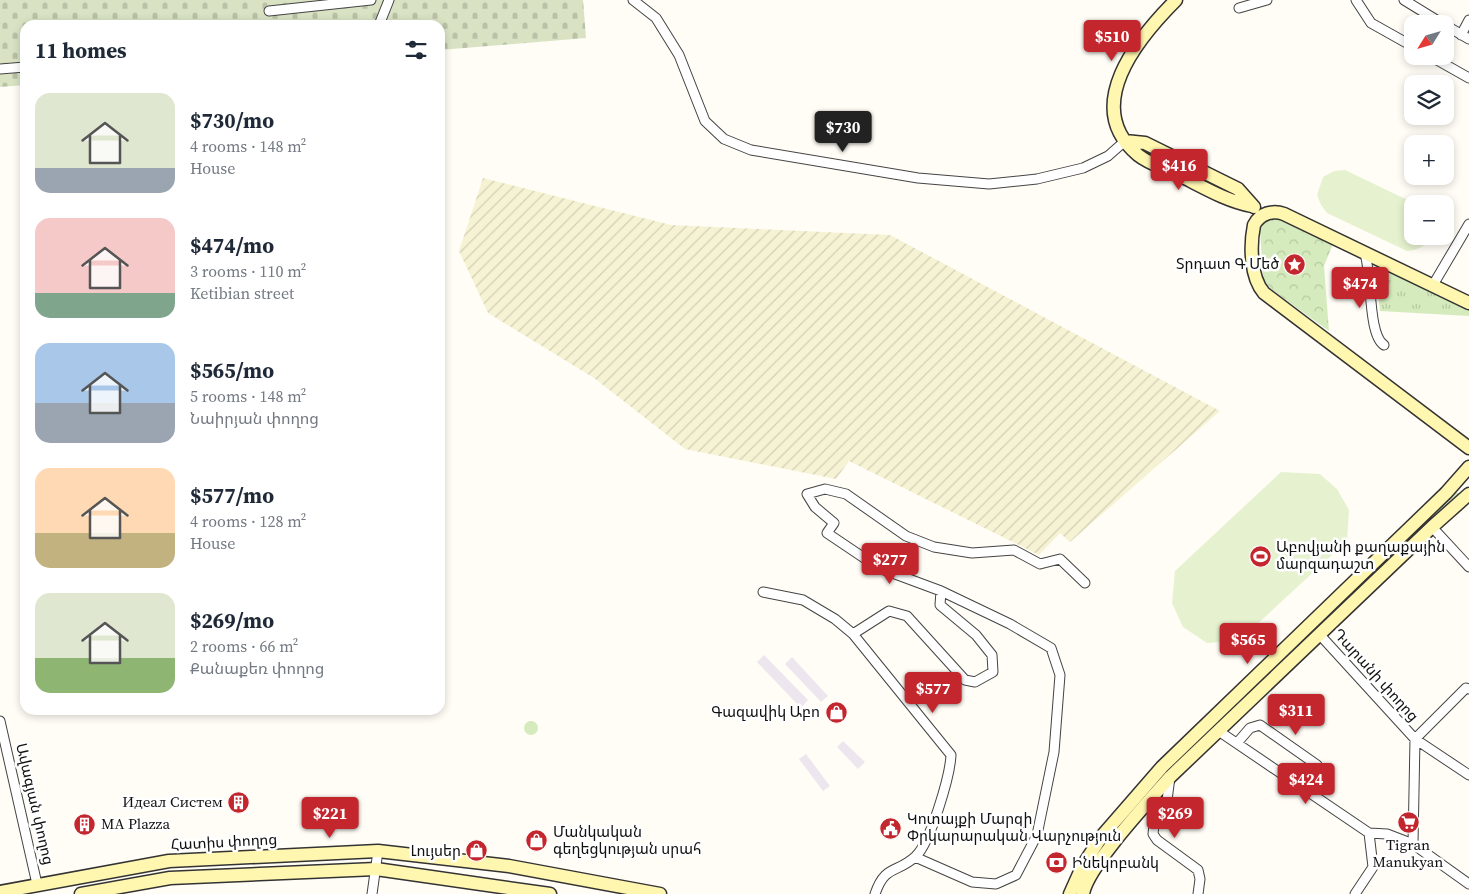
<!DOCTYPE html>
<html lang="en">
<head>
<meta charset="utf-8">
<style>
	:root { --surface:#fff; --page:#f2f2f3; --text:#1f2937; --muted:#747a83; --accent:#c4262e }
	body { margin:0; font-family:"Source Serif 4","Noto Sans Armenian",serif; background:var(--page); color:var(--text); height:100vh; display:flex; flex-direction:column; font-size:19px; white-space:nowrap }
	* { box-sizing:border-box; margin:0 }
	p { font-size:16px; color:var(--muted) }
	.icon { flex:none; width:28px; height:28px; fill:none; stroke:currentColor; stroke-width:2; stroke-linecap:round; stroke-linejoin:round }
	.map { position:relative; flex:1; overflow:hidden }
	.details { position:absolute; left:20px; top:20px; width:425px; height:695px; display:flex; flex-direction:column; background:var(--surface); border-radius:15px; box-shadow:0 2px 8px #0003 }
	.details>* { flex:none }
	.needle { width:32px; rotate:233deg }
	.tools { position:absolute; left:1404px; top:15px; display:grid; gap:10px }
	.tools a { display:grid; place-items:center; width:50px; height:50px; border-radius:10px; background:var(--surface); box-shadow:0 2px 8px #0003; font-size:25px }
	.price { position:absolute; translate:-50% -42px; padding:0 11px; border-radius:5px; background:var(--accent); color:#fff; font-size:16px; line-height:32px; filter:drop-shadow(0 1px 2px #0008) }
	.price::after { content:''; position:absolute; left:50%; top:30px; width:15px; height:11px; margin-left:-8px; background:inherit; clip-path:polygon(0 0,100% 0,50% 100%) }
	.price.selected { background:#222; color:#fff }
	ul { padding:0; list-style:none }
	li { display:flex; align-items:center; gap:15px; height:125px; padding:0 15px }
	li span { display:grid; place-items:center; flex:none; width:140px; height:100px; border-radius:15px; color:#555 }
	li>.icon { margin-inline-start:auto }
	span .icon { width:60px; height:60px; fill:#fffc; stroke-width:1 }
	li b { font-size:21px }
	h2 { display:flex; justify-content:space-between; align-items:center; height:60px; padding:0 15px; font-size:21px }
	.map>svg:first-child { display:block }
	.industrial { fill:#eee6ef }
	.farmland { fill:url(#farmland-furrows) }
	.grass { fill:url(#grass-tufts) }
	.cemetery { fill:url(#cemetery-stones) }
	.park { fill:url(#park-crowns) }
	.pitch { fill:#e6f2cf }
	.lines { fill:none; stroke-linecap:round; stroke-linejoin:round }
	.street-casing { stroke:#444; stroke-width:11 }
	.secondary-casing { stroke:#333; stroke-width:15 }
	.street { stroke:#fff; stroke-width:9 }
	.secondary { stroke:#fff6b0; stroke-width:12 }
	.labels { text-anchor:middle; stroke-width:5; stroke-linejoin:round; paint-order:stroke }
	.poi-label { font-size:15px; fill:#111; stroke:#fff; text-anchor:start }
	.street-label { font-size:15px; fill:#111; stroke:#fff }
</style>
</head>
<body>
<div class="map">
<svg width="1469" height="894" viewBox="0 0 1469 894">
	<defs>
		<pattern id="farmland-furrows" width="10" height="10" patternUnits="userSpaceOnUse" patternTransform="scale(1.25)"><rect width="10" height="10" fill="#f6f3d4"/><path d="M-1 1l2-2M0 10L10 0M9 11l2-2" fill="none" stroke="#d2cfb5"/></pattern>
		<pattern id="grass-tufts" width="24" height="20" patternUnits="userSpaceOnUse" patternTransform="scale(1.25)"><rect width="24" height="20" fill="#d5ebbd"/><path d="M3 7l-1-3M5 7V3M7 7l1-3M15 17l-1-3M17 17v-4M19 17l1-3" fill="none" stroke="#b6c8a1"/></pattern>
		<pattern id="cemetery-stones" width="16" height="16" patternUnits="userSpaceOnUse" patternTransform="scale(1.25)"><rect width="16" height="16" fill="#d9e3c4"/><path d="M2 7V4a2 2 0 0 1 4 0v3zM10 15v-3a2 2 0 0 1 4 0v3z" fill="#b9c2a7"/></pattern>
		<pattern id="park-crowns" width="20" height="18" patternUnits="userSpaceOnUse" patternTransform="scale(1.25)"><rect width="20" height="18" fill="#d5ebbd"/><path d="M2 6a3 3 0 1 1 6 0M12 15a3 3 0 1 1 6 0" fill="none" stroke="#b6c8a1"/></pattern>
	</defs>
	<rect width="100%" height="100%" fill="#fffdf5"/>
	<!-- industrial -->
	<path class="industrial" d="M764 655 808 700 801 708 757 662Z
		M792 657 828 696 821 702 785 664Z
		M843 741 865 762 858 769 837 747Z
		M806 754 830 786 823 791 799 759Z"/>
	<!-- farmland -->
	<path class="farmland" d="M483 178 671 225 890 235 1220 411 1070 542 1060 533 1039 555 849 461 836 479 685 449 594 378 488 313 459 251Z"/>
	<!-- grass -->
	<path class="grass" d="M1139 148 1146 149 1236 193 1240 198 1144 153Z
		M1384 268 1469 307V316L1380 311 1376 274Z
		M1456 492 1459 494 1091 865 1102 846 1168 768Z
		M524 728a7 7 0 1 1 14 0a7 7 0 1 1-14 0Z"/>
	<!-- cemetery -->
	<path class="cemetery" d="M0 0H583L586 38 440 50V25H25V85L0 87Z"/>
	<!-- park -->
	<path class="park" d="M1274 216 1333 244 1324 266 1329 331 1272 290 1263 279 1260 229 1265 220Z"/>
	<!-- pitch -->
	<path class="pitch" d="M1345 170 1416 204H1412V236H1431C1426 246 1418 250 1407 251L1327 213 1321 205 1317 195 1323 177 1334 171Z
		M1281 472 1320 474 1337 489 1349 510 1347 541 1239 641 1207 643 1183 627 1172 603 1175 571Z"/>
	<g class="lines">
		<defs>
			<path id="street" d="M633 0 656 18 679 55 705 121 724 139 751 150 918 178 989 184 1037 179 1083 168 1108 156 1125 141
				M1356 0 1371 23 1412 46
				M1404 0 1443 24
				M1239 8 1267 0
				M269 11 371 0
				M379 25 389 0
				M1445 25 1469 39
				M1461 35 1469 20
				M1430 56 1469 78
				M0 69 25 67
				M1365 254C1372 276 1368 335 1384 345
				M1433 285 1469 224
				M1432 527 1469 567
				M763 592 803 600 835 619 853 634 951 755C950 776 931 841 916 856 897 874 885 864 875 894
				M853 634 889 611 907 616 965 680 975 682 993 672 992 655 976 635 940 605 941 591
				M1320 635 1415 739 1413 844 1469 884
				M1469 689 1466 688 1415 739 1469 775
				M0 721 37 884
				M1220 732 1369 833 1373 867 1355 894
				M1237 743 1250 728 1260 725 1317 765 1320 772 1308 791
				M1170 777 1166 808 1154 825 1153 834 1157 840 1198 870 1200 879 1198 894
				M1369 833 1387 834 1413 844
				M915 857 972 882 996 884 1016 875 1037 835 1054 752 1060 675 1051 648 1010 624 941 591 879 568 827 533 834 523 815 507 807 494 825 489 846 494 906 536 934 547 972 553 1014 550 1040 564 1060 559 1085 583
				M372 894 378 851"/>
			<path id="secondary" d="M1176 0C1137 39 1081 107 1138 155 1149 164 1166 169 1179 175 1203 187 1226 201 1252 206
				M1125 141 1145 143 1238 189 1254 207
				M1469 303 1284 214C1273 210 1260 213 1254 225 1250 245 1250 277 1264 293L1469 448
				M0 892 169 861 378 851 509 866 660 894
				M81 894 170 878 376 869 550 894
				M1070 894 1083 865 1102 836 1162 767 1446 493 1469 467
				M1083 894C1087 867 1150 800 1170 777L1432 527 1469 494"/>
		</defs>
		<!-- street casing -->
		<use href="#street" class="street-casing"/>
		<!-- secondary casing -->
		<use href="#secondary" class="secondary-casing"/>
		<!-- street -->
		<use href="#street" class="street"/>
		<!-- secondary -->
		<use href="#secondary" class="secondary"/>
	</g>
	<!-- icons -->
	<defs>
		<symbol id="sight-disc" viewBox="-11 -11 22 22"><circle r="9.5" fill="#c4262e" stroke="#fff"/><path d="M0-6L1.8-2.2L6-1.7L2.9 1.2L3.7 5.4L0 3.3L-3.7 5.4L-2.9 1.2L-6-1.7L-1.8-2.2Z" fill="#fff"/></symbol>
		<symbol id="stadium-disc" viewBox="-11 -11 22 22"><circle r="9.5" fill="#c4262e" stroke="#fff"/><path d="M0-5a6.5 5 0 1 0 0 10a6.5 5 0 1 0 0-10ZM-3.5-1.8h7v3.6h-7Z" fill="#fff"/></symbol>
		<symbol id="shop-disc" viewBox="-11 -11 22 22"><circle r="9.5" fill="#c4262e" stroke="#fff"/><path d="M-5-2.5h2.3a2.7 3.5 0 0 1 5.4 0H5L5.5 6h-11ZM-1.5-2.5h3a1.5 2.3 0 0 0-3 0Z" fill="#fff"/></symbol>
		<symbol id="building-disc" viewBox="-11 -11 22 22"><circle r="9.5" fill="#c4262e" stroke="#fff"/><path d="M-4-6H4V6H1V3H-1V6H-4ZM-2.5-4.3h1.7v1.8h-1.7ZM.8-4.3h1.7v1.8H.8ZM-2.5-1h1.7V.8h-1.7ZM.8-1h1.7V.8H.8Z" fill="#fff"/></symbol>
		<symbol id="supermarket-disc" viewBox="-11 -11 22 22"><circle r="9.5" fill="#c4262e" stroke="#fff"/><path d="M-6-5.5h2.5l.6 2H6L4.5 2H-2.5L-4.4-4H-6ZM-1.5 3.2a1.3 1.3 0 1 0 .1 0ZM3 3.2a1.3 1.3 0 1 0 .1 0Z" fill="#fff"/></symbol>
		<symbol id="civic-disc" viewBox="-11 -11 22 22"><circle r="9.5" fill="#c4262e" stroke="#fff"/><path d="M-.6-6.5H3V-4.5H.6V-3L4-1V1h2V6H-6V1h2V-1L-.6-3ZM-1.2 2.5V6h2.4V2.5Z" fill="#fff"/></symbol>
		<symbol id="bank-disc" viewBox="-11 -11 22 22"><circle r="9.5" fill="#c4262e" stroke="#fff"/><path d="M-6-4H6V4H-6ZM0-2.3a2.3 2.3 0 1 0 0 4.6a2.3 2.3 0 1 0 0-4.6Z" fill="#fff"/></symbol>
	</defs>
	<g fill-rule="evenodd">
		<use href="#sight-disc" x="1282" y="252" width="25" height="25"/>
		<use href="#stadium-disc" x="1248" y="544" width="25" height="25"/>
		<use href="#shop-disc" x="824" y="700" width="25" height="25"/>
		<use href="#building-disc" x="226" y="790" width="25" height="25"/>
		<use href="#supermarket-disc" x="1396" y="810" width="25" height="25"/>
		<use href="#building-disc" x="72" y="812" width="25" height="25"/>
		<use href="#civic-disc" x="878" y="816" width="25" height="25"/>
		<use href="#shop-disc" x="524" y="828" width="25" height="25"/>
		<use href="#shop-disc" x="464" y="838" width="25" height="25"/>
		<use href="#bank-disc" x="1044" y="850" width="25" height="25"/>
	</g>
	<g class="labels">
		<!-- poi labels -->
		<g class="poi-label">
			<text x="1279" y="269" text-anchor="end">Տրդատ Գ Մեծ</text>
			<text x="1276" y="552">Աբովյանի քաղաքային<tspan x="1276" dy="17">մարզադաշտ</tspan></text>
			<text x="820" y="717" text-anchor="end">Գազավիկ Աբո</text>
			<text x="223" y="807" text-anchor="end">Идеал Систем</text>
			<text x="907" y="824">Կոտայքի Մարզի<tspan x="907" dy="17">Փրկարարական Վարչություն</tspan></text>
			<text x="101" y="829">MA Plazza</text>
			<text x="553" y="837">Մանկական<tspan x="553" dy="17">գեղեցկության սրահ</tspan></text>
			<text x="1408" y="850" text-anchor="middle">Tigran<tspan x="1408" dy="17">Manukyan</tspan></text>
			<text x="461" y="856" text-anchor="end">Լույսեր</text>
			<text x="1072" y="868">Ինեկոբանկ</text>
		</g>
		<!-- street labels -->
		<g class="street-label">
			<text transform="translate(1376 675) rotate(48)" y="5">Դարանի փողոց</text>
			<text transform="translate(35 804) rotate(77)" y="5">Ավագյան փողոց</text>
			<text transform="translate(224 842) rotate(-3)" y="5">Հատիս փողոց</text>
		</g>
	</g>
</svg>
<div class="tools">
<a><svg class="needle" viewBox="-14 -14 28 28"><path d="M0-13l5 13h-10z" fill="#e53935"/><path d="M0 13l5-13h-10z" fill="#747a83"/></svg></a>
<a><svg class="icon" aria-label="layers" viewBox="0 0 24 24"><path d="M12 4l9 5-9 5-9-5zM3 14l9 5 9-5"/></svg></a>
<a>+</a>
<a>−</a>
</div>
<b class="price" style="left:1112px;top:62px">$510</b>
<b class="price selected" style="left:843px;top:153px">$730</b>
<b class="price" style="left:1179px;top:191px">$416</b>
<b class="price" style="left:1360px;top:309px">$474</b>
<b class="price" style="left:890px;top:585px">$277</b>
<b class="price" style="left:1248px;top:665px">$565</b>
<b class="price" style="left:933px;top:714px">$577</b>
<b class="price" style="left:1296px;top:736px">$311</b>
<b class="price" style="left:1306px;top:805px">$424</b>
<b class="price" style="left:330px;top:839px">$221</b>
<b class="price" style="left:1175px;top:839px">$269</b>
<section class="details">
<h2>11 homes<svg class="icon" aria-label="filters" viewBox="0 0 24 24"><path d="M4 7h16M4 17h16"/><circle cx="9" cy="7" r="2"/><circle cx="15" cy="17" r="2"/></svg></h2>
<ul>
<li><span style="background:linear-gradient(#dfe7d0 75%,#9aa5b1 0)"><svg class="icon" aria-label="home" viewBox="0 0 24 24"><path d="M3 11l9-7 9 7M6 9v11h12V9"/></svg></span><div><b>$730/mo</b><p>4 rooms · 148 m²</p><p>House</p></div></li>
<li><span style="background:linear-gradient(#f6c9c9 75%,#7fa58c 0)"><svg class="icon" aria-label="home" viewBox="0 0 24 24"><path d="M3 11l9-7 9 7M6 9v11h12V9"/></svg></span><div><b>$474/mo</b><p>3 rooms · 110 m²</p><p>Ketibian street</p></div></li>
<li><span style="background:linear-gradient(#a9c7e8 60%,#9aa5b1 0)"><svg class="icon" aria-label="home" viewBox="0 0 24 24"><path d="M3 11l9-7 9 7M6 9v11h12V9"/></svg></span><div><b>$565/mo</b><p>5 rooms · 148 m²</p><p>Նաիրյան փողոց</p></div></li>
<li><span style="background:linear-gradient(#ffd9b3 65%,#c2b280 0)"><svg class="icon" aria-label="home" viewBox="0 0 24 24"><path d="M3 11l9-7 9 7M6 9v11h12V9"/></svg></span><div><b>$577/mo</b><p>4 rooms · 128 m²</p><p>House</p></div></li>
<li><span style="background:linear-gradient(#dfe7d0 65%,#8fb573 0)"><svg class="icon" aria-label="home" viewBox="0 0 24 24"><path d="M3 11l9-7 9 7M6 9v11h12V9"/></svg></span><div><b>$269/mo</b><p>2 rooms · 66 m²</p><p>Քանաքեռ փողոց</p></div></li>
</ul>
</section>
</div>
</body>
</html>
